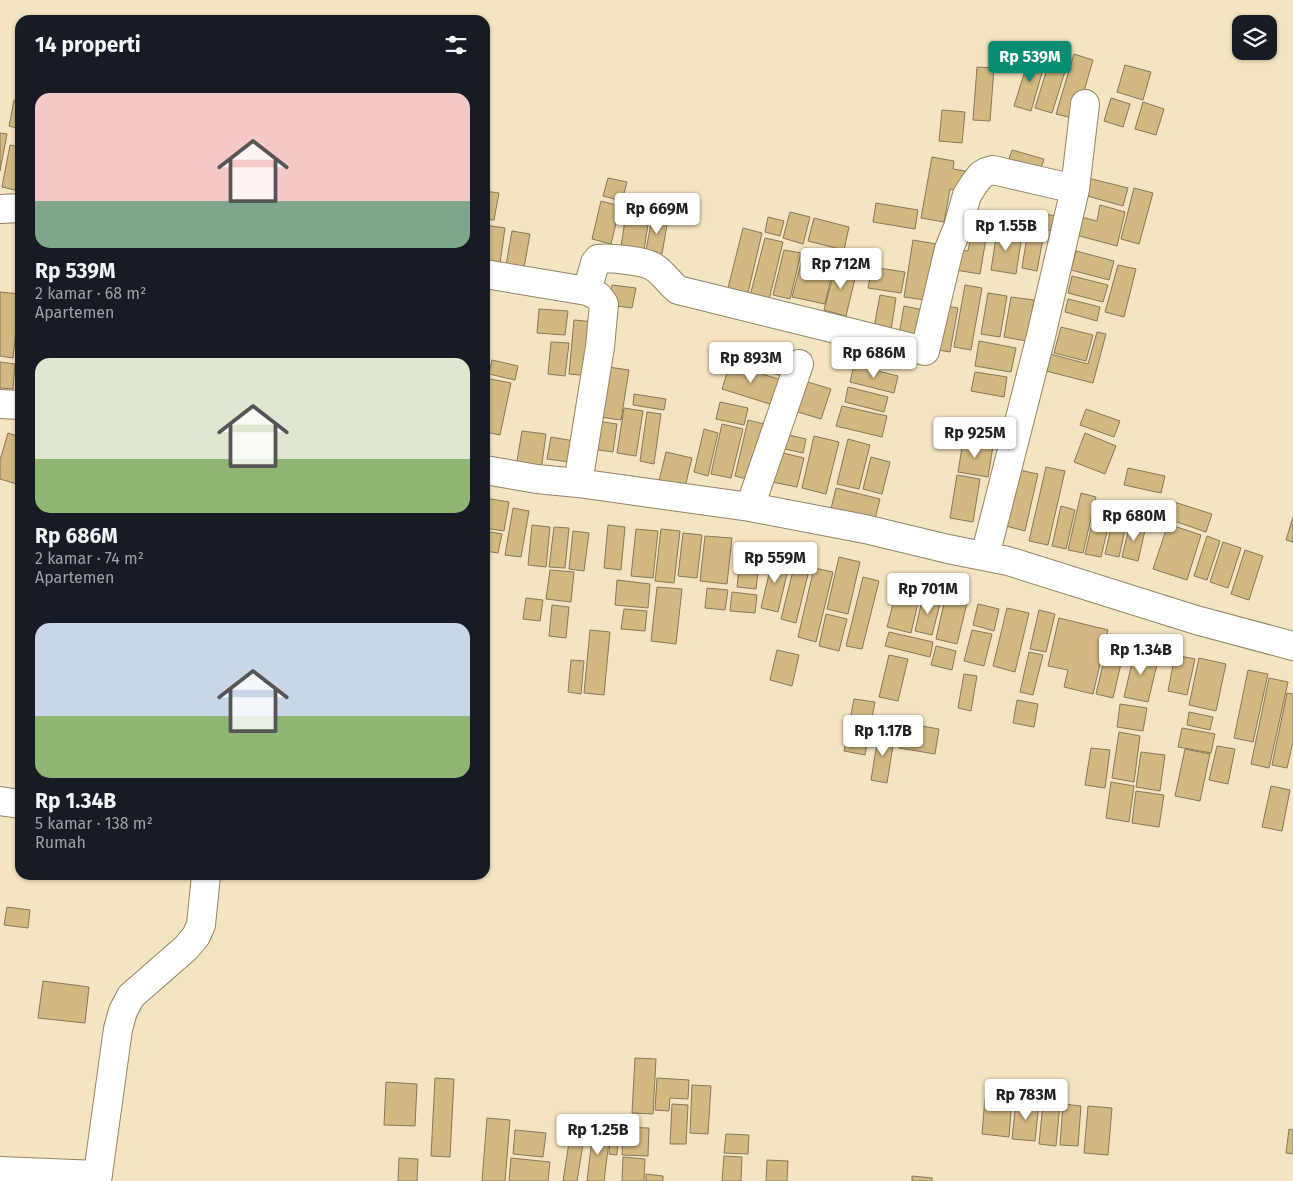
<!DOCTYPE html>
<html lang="id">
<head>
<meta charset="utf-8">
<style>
	:root { --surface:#171b24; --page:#20242c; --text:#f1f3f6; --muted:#9ea1a6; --accent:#078d73 }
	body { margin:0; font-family:"Fira Sans",sans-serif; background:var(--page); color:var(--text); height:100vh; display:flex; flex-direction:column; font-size:19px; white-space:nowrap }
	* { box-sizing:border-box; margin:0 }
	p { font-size:16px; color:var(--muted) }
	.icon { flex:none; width:28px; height:28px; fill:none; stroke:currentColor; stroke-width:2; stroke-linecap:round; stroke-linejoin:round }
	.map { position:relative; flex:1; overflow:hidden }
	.sheet { position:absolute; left:15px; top:15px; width:475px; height:865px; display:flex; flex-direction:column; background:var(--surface); border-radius:15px; box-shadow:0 1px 4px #0004 }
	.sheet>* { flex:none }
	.fabs { position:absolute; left:1232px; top:15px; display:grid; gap:10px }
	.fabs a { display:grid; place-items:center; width:45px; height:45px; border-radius:10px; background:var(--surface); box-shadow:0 1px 4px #0004; font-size:25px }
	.price { position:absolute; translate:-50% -42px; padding:0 11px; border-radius:5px; background:#fff; color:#222; font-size:16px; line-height:32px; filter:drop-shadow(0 1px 2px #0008) }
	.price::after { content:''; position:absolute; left:50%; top:30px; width:15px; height:11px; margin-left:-8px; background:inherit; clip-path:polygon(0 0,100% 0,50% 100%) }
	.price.on { background:var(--accent); color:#fff }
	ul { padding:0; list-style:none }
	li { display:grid; align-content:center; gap:10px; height:265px; padding:0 20px }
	li span { display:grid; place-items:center; height:155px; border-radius:15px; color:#555 }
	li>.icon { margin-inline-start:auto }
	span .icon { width:90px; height:90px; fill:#fffc; stroke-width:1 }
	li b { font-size:21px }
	h2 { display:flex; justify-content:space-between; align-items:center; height:60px; padding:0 20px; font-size:21px }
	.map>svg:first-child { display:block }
	.building { fill:#d2b881; stroke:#877858 }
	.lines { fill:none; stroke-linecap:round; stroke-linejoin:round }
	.minor-casing { stroke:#928362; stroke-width:30 }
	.minor { stroke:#fff; stroke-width:28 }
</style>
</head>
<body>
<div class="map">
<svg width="1293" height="1181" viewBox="0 0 1293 1181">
	<rect width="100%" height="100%" fill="#f5e4c1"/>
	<!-- building -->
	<path class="building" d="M1074 54 1093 60 1076 119 1056 114Z
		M1030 55 1046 59 1031 111 1014 106Z
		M1050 59 1067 65 1052 113 1035 108Z
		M1125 65 1151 72 1143 100 1117 92Z
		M977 67 994 68 990 121 973 120Z
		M1111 98 1130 104 1123 127 1104 121Z
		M14 100 20 101V129L9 126Z
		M1143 102 1164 109 1156 135 1135 129Z
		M942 110 965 112 962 143 939 141Z
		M0 133 7 134 0 171Z
		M10 145 20 147V183L19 191 2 187Z
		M1012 150 1044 159 1039 174 1007 165Z
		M932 157 954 161 953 169 965 171 962 191 950 189 944 222 921 218Z
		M608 178 627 182 622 201 603 196Z
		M1088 178 1128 188 1123 206 1084 195Z
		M1134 188 1153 193 1139 244 1121 239Z
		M485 191 499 193 494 220 485 219Z
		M601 201 620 206 611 244 592 239Z
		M628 201 651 205 643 257 620 253Z
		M876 203 918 210 915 229 873 222Z
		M1100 205 1125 212 1117 246 1076 235 1081 217 1097 221Z
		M1001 211 1025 216 1022 231 998 227Z
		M790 212 810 217 803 244 783 238Z
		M1032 212 1057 216 1054 231 1029 227Z
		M652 217 668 219 662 254 646 251Z
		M768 217 784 221 780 236 765 232Z
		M814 218 849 227 844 250 808 241Z
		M973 224 988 227 980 274 949 269 953 249 968 251Z
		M485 225 505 228 500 263 486 261 488 247 485 246Z
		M743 228 762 233 747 297 727 292Z
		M1028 230 1044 233 1037 271 1022 268Z
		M512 231 530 234 524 268 506 265Z
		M997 231 1022 235 1016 274 991 270Z
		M765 238 783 242 769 300 750 296Z
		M913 240 942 245 932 301 904 297Z
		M805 248 836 256 825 304 792 297Z
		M784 250 801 253 790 299 773 295Z
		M1076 251 1114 261 1109 280 1071 270Z
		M836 265 857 270 846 316 824 310Z
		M1118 265 1136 269 1124 317 1105 312Z
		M872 267 905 272 901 293 868 288Z
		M1072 276 1108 285 1103 302 1068 293Z
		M612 285 636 288 632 308 609 305Z
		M965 285 982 288 971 350 954 347Z
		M0 292 20 294 13 358 0 356Z
		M988 293 1007 296 1000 337 981 334Z
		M880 295 896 298 890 336 873 333Z
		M1011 297 1034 300 1027 341 1004 337Z
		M1068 299 1100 307 1097 321 1065 312Z
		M939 305 958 308 950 352 932 349Z
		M904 306 929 311 923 344 898 340Z
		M539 309 568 311 565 335 537 333Z
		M574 320 595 322 591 376 569 374Z
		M1061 327 1093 335 1086 361 1054 353Z
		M1097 332 1106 334 1093 383 1046 371 1050 354 1088 364Z
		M979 341 1016 348 1011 372 975 366Z
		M551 342 569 343 565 376 548 374Z
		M753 351 787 362 782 376 748 366Z
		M492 360 518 366 515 380 489 374Z
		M0 362 15 364 13 389 0 388Z
		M730 364 781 380 773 405 722 389Z
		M854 365 898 376 894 393 850 382Z
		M608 367 629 370 621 420 600 417Z
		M975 372 1007 377 1004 397 971 391Z
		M490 379 511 383 500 435 485 432V402Z
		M798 379 831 389 821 419 788 409Z
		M848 387 888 397 884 412 845 402Z
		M634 394 666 399 664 410 633 405Z
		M720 402 748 408 744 425 716 419Z
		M842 406 887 416 882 437 836 426Z
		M624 408 643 411 636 456 617 453Z
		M1086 409 1120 421 1114 437 1080 425Z
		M647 412 661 414 654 464 640 461Z
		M748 420 768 425 755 481 735 476Z
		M597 421 617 424 613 452 592 449Z
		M722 424 743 429 731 478 711 474Z
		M704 429 718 433 708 476 694 472Z
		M522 431 546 434 541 471 516 467Z
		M8 433 20 437V485L0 479V460Z
		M780 433 806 439 803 453 776 447Z
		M1085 433 1116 446 1105 474 1074 462Z
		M814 436 839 442 826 494 802 488Z
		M551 437 580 442 577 463 547 459Z
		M848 439 870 445 859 489 837 484Z
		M963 441 993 446 988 477 958 472Z
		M666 452 692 458 685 487 659 481Z
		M779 452 804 458 797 487 772 482Z
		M871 457 890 462 882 494 863 489Z
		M1046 467 1065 471 1048 545 1029 541Z
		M1128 468 1165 476 1161 493 1124 485Z
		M1019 470 1038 474 1025 531 1006 526Z
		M957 475 980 479 973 522 950 518Z
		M836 488 880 499 873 527 829 517Z
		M1081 493 1096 497 1083 553 1068 550Z
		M485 498 509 502 504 531 485 528Z
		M1174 502 1212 514 1206 532 1168 519Z
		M1061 506 1075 510 1066 549 1052 546Z
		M513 508 529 511 521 557 505 555Z
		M1293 517V542L1286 540Z
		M1093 519 1109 523 1101 557 1085 554Z
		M1113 519 1127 521 1119 557 1105 554Z
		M1130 523 1146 526 1138 561 1122 557Z
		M1168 524 1201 535 1187 580 1153 569Z
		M532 525 550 527 546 567 528 565Z
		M608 525 625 527 621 570 604 568Z
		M554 527 569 528 565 568 549 567Z
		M636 529 658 531 653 578 631 576Z
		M661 529 680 531 674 583 655 581Z
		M485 531 502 534 498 553 485 551Z
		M573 531 589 533 584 571 569 569Z
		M683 533 702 535 697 578 678 576Z
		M705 536 732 538 727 584 700 581Z
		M1207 536 1220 541 1207 580 1194 576Z
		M1223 542 1241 548 1228 588 1210 582Z
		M742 543 761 545 756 589 737 587Z
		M1245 550 1263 556 1249 600 1231 594Z
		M773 557 790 561 778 612 761 608Z
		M839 557 860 562 848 614 827 609Z
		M795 563 810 566 796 623 781 619Z
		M814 568 833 572 816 642 798 637Z
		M550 570 574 572 571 602 546 599Z
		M863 577 879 581 862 649 846 646Z
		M617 580 650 584 648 608 615 605Z
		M657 587 682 589 676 644 651 641Z
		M707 588 728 590 725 610 705 608Z
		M897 589 920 594 911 633 887 627Z
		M947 590 969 595 957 644 936 639Z
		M732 592 757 595 755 613 730 611Z
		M923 596 941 600 932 635 915 631Z
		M526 598 543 600 540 621 523 619Z
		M978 604 999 609 994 631 973 625Z
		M552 605 569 607 566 638 549 636Z
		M1007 608 1029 613 1015 672 993 666Z
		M624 609 647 611 645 631 621 629Z
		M1039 610 1055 614 1046 652 1030 649Z
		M826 614 847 619 839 651 819 646Z
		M1059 618 1108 630 1093 694 1064 687 1068 670 1048 666Z
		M590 630 610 632 604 695 584 693Z
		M972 630 992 634 984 666 964 661Z
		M889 632 933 642 930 657 885 646Z
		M1110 634 1127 638 1113 698 1096 694Z
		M936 646 956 651 952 670 931 665Z
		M777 650 799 655 792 686 770 680Z
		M1135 650 1159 656 1148 702 1124 697Z
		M1029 652 1043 655 1033 695 1020 692Z
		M889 655 908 659 898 701 879 697Z
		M1175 655 1195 659 1187 695 1168 691Z
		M1199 658 1226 664 1216 711 1189 705Z
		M571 660 584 661 581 694 568 692Z
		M1248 670 1268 674 1253 742 1234 738Z
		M964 674 977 676 971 711 958 708Z
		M1269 678 1288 682 1269 768 1251 764Z
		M1287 693 1293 694V742L1287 768 1272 765Z
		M854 699 875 702 865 755 844 751Z
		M1017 700 1038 704 1034 727 1013 723Z
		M1120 704 1147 708 1143 731 1117 727Z
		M1189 712 1213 717 1210 730 1187 725Z
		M904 723 939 729 935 754 899 748Z
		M1182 728 1215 734 1211 753 1178 747Z
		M879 731 895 733 887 783 871 780Z
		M1119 732 1140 736 1134 782 1112 778Z
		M1217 746 1235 749 1228 784 1209 780Z
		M1091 748 1110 750 1105 788 1085 785Z
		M1185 749 1210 754 1200 801 1175 796Z
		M1141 752 1165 755 1160 791 1136 787Z
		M1111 782 1134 786 1129 822 1106 818Z
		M1271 786 1290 790 1282 831 1262 827Z
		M1136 791 1164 795 1159 827 1132 823Z
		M7 907 30 910 28 928 4 925Z
		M43 981 89 987 85 1023 38 1018Z
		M635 1058 656 1059 653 1114 632 1113Z
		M435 1078 454 1079 450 1157 431 1156Z
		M657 1078 689 1080 688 1099 670 1098 669 1111 655 1110Z
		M386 1082 417 1084 415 1126 384 1125Z
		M692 1085 711 1086 708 1134 690 1133Z
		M985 1098 1012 1100 1009 1137 982 1134Z
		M1016 1102 1039 1103 1035 1141 1012 1139Z
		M1043 1103 1060 1104 1056 1146 1039 1144Z
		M672 1104 688 1105 686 1144H670Z
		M1063 1104 1081 1106 1078 1146 1060 1145Z
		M1088 1106 1112 1108 1108 1155 1084 1153Z
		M573 1117 587 1119 577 1181H563Z
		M487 1118 510 1120 505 1181H482Z
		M623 1127 649 1128 648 1156 622 1155Z
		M1289 1129 1293 1130V1154L1286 1153Z
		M515 1130 546 1133 543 1157 513 1154Z
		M593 1131 610 1133 604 1181H587Z
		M610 1134 618 1135 617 1155 609 1154Z
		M726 1134 749 1135 748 1154 724 1153Z
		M724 1156 742 1157 741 1181H722Z
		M623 1157 645 1159 644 1181H622Z
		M399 1158 418 1159 417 1181H398Z
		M511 1158 550 1162 548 1181H509Z
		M767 1160 788 1161 787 1181H766Z
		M646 1174 663 1176V1181H646Z
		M912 1176 932 1178V1181H912Z"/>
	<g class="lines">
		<defs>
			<path id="minor" d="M0 209 20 208
				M485 274 587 291 598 296 604 304 600 347 578 483
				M587 291 595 263 598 259C608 257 643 261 652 266 663 272 669 283 678 290L925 351 949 249 958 227 967 195 974 184 981 175 986 172 993 170 1075 189
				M0 404 20 405
				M485 470 537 479 578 483 750 507 865 529 948 549 1008 561 1196 620 1293 646
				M750 507 799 364
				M985 556 1041 336 1075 189 1085 104
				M0 801 20 804
				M0 1171 98 1175
				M97 1181 118 1029 123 1011 131 996 186 948 196 936 201 925 206 875"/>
		</defs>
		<!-- minor casing -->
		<use href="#minor" class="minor-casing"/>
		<!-- minor -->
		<use href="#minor" class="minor"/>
	</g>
</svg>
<div class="fabs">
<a><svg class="icon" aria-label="layers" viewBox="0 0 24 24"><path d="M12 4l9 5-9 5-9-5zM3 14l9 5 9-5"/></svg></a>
</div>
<b class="price on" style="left:1030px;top:83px">Rp 539M</b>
<b class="price" style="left:657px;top:235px">Rp 669M</b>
<b class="price" style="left:1006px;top:252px">Rp 1.55B</b>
<b class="price" style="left:841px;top:290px">Rp 712M</b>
<b class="price" style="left:874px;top:379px">Rp 686M</b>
<b class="price" style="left:751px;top:384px">Rp 893M</b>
<b class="price" style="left:975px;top:459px">Rp 925M</b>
<b class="price" style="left:1134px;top:542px">Rp 680M</b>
<b class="price" style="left:775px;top:584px">Rp 559M</b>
<b class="price" style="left:928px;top:615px">Rp 701M</b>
<b class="price" style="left:1141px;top:676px">Rp 1.34B</b>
<b class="price" style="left:883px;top:757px">Rp 1.17B</b>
<b class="price" style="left:1026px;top:1121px">Rp 783M</b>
<b class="price" style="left:598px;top:1156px">Rp 1.25B</b>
<section class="sheet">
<h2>14 properti<svg class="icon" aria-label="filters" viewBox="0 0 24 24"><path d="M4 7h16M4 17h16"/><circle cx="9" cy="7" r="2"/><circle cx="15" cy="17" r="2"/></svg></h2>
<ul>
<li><span style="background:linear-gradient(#f6c9c9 70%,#7fa58c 0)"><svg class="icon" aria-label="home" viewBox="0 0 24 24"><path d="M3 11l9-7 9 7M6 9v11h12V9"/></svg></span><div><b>Rp 539M</b><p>2 kamar · 68 m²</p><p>Apartemen</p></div></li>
<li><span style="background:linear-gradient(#dfe7d0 65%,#8fb573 0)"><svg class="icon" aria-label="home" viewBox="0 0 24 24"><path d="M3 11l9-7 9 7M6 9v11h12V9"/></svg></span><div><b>Rp 686M</b><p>2 kamar · 74 m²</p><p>Apartemen</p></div></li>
<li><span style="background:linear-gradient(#c9d6e8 60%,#8fb573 0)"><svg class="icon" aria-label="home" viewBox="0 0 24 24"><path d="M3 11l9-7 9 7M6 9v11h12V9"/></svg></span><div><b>Rp 1.34B</b><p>5 kamar · 138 m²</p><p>Rumah</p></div></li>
</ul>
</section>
</div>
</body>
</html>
